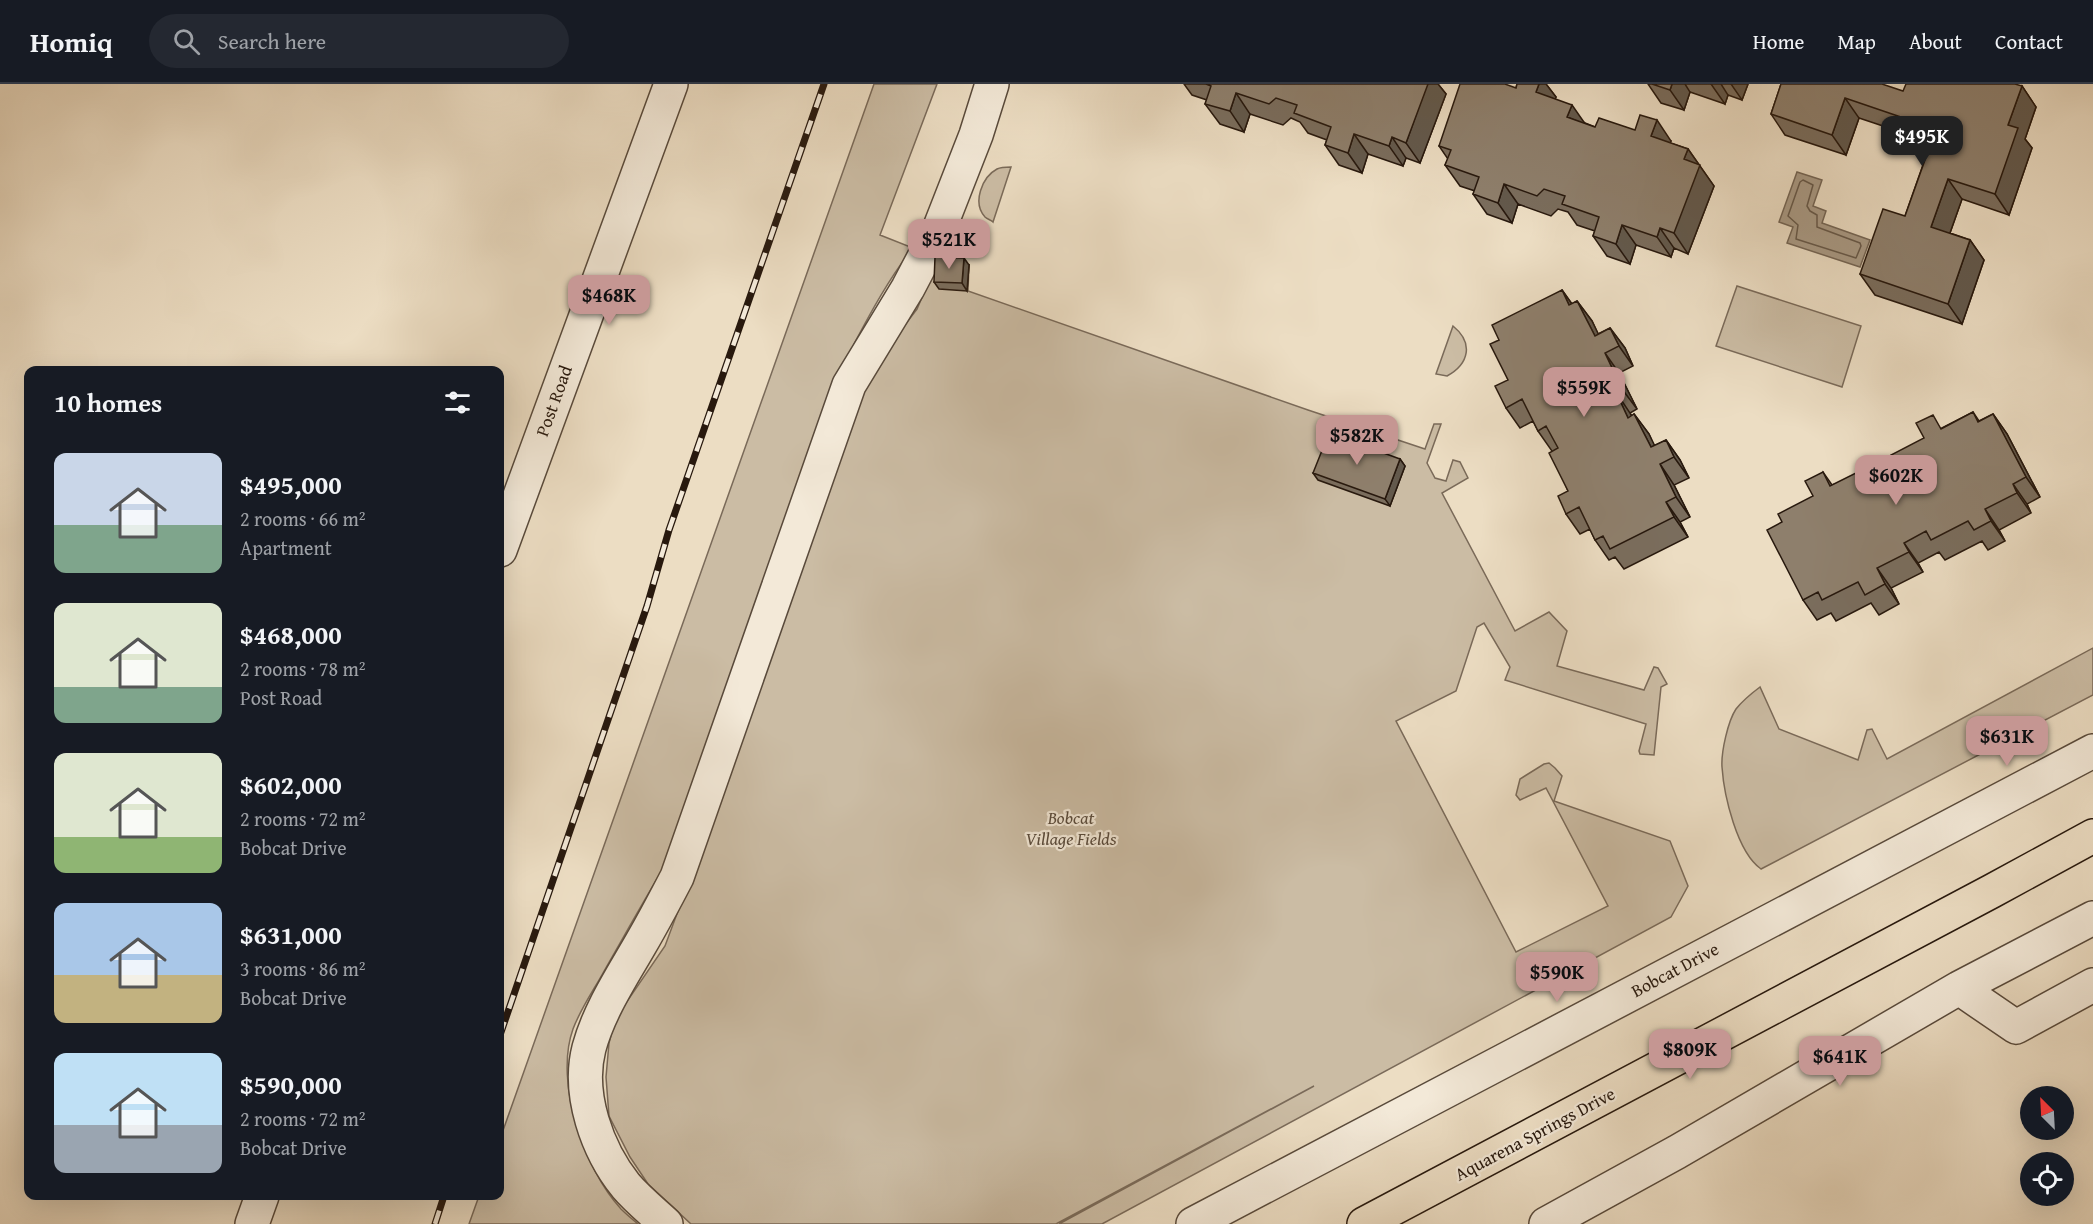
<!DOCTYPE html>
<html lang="en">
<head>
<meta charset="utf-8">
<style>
	:root { --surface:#171b24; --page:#242831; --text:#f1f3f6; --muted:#9ea1a6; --line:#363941; --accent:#c59692 }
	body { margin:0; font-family:"Gentium Book Plus",serif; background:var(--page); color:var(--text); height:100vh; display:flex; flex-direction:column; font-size:22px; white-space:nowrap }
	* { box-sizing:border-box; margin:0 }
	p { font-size:20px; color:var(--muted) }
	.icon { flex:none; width:33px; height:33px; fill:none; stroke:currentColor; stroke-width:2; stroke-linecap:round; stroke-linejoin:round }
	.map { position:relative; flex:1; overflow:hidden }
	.sheet { position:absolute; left:24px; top:282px; width:480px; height:834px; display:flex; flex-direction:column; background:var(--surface); border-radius:12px; box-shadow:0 6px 24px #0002 }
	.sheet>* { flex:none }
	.needle { width:39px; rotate:336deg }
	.buttons { position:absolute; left:2020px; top:1002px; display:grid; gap:12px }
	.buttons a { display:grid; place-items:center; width:54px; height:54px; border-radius:50%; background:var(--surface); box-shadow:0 6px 24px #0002; font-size:30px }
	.price { position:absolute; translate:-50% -51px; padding:0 14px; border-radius:12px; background:var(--accent); color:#111; font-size:20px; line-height:39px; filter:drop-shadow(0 2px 3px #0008) }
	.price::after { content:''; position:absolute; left:50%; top:36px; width:18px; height:14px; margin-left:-9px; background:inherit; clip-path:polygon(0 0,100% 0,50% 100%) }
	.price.on { background:#222; color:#fff }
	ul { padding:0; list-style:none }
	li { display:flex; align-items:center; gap:18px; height:150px; padding:0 30px }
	li span { display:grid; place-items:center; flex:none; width:168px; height:120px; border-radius:12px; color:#555 }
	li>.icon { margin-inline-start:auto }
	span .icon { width:72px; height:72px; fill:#fffc; stroke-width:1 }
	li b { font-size:26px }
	h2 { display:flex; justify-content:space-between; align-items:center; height:72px; padding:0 30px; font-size:26px }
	header { display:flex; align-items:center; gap:36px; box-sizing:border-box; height:84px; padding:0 30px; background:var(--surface); border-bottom:2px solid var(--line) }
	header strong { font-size:28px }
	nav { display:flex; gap:33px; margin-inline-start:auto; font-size:21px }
	.search { width:420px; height:54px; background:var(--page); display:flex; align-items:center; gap:15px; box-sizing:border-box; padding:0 21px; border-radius:33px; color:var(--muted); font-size:22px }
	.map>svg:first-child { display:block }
	.green { fill:#cbbca4; stroke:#7a6a59; stroke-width:1.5 }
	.water { fill:#a99a85; stroke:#756655; stroke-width:1.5 }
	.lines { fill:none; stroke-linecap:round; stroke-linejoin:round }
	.shore { stroke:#685a4a; stroke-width:1.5 }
	.minor-casing { stroke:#594a3b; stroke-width:36 }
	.major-casing { stroke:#28190e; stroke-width:36 }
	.minor { stroke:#f3e9d8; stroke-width:33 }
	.major { stroke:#ecddc3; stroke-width:33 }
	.rail-casing { stroke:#28190e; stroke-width:7 }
	.rail { stroke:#f3e9d8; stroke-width:4.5; stroke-dasharray:14; stroke-linecap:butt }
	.wall { fill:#7a6d5d; stroke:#28190e; stroke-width:1.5 }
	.shaded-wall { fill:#63594c; stroke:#28190e; stroke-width:1.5 }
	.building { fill:#8e7f6c; stroke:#28190e; stroke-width:1.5 }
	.labels { text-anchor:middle; stroke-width:4.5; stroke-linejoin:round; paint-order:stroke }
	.street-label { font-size:18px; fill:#28190e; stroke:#f3e9d8 }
	.park-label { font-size:18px; font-style:italic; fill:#594a3b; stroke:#f3e9d8 }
</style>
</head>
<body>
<header>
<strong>Homiq</strong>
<div class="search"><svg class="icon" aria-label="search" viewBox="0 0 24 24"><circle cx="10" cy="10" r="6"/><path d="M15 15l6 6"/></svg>Search here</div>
<nav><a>Home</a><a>Map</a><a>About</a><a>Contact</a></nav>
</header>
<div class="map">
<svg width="2093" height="1140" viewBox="0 0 2093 1140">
	<rect width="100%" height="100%" fill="#ecddc3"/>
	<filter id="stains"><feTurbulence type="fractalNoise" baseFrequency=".00333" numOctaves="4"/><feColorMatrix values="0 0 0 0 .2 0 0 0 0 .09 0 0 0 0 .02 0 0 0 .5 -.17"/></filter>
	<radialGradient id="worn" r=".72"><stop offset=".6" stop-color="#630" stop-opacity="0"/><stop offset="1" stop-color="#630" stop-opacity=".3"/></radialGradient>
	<!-- green -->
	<path class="green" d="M874 0H937L880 151 913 164C890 193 872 226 854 260L672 770C648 809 626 849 603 889 593 907 580 926 573 945 554 998 584 1085 621 1125 626 1130 632 1135 638 1140H469L479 1112H500V1055Z
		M1011 83 993 138C991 136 987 135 985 133 972 119 982 93 997 85 1001 83 1006 83 1011 83Z
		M944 171 949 174 948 181H969L968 207 1308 326 1425 365 1434 340H1441L1427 379 1435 394 1446 397 1453 376 1460 378 1468 394 1442 409 1515 547 1549 528 1567 547 1557 582 1644 606 1654 583 1658 584 1667 600 1661 603 1654 671 1640 670 1639 667 1646 640 1505 596 1510 583 1484 539 1477 543 1456 607 1396 637 1516 868 1608 822 1546 704 1520 716 1516 711 1520 695 1544 680 1549 679 1555 684 1562 692 1554 717 1670 757 1688 802 1671 833 1102 1140H1059L1314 1002 1056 1140H691L648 1100 630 1073 609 1032 606 993 609 959 615 935 665 862 710 741 869 288 917 225 929 197 936 175Z
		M1737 202 1861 242 1842 303 1716 262Z
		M1453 242C1474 259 1469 280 1447 292L1436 290Z
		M2093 564V611L1761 785C1737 768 1724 712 1722 683 1721 668 1728 637 1736 625 1743 616 1752 609 1760 603L1779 645 1858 676 1867 646 1872 645 1887 675Z"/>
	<!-- water -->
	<path class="water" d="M1797 88 1822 96 1813 122 1826 127 1822 139 1870 156 1860 183 1787 159 1793 143 1779 138Z"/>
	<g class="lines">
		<!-- shore -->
		<path class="shore" d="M1803 96 1813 101 1807 122 1810 127 1817 131V143L1860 159 1861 162 1856 174 1796 155 1798 141 1788 132 1800 98Z"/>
		<defs>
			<path id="minor" d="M500 466 671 0
				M1959 904 2016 943 2093 901
				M252 1140 262 1112
				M666 1140C653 1128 638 1116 626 1102 597 1066 577 1010 589 964 599 927 621 894 640 861 653 839 665 816 677 793L849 301 908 204 940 143 976 51 992 0
				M1193 1140 2093 667
				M1546 1140 1677 1068 1959 904 2093 834"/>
			<path id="major" d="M1364 1140 1992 807 2093 752"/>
		</defs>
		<!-- minor casing -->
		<use href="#minor" class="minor-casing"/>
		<!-- major casing -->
		<use href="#major" class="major-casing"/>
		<!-- minor -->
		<use href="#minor" class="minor"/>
		<!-- major -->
		<use href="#major" class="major"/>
		<defs>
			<path id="rail" d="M500 951 647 522 669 446 824 0
				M435 1140 444 1112"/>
		</defs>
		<!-- rail casing -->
		<use href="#rail" class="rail-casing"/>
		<!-- rail -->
		<use href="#rail" class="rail"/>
	</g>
	<!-- wall -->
	<path class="wall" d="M1184 0H1438L1446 10 1420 79 1406 74 1403 82 1368 70 1362 89 1339 81 1325 61 1327 56 1308 49 1300 38 1291 34 1283 41 1250 30 1244 48 1220 40 1205 20 1207 16 1192 11Z
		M1517 0H1546L1556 13 1555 15 1585 39 1595 43 1635 46 1671 57 1670 59 1688 65 1714 102 1688 170 1674 164 1671 173 1636 161 1630 180 1607 172 1593 152 1595 147 1577 141 1568 128 1558 125 1551 132 1518 120 1512 139 1487 130 1473 110 1475 107 1460 102 1445 81 1448 75 1439 62 1516 4Z
		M1648 0H1748L1742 16 1728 11 1725 20 1690 8 1684 26 1661 19Z
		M1781 0 1903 7 2022 2 2036 23 2025 55 2032 64 2009 131 1962 115 1950 149 1970 156 1984 176 1962 240 1875 211 1860 190 1905 132 1931 58 1859 34 1846 71 1785 51 1771 30Z
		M969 181 967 207 939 205 934 198Z
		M1562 206 1572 220 1577 217 1592 237 1598 250 1610 244 1625 264 1633 282 1619 289 1637 325 1630 329 1632 332 1634 330 1649 350 1654 362 1666 356 1680 376 1689 394 1674 401 1690 433 1680 438 1688 453 1624 485 1615 473 1609 476 1595 456 1590 445 1580 450 1566 430 1568 407 1552 367 1538 347 1533 337 1520 344 1506 324 1508 296 1499 256Z
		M1973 328 1979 337 1993 330 2007 350 2040 413 2027 420 2031 429 1999 446 2005 457 1988 466 1982 457 1945 476 1939 468 1918 479 1923 488 1891 504 1899 520 1879 531 1871 519 1836 537 1831 529 1817 536 1803 516 1782 438 1813 412 1823 388 1832 401 1870 390 1894 377 1942 344Z
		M1400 375 1405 382 1390 422 1318 396 1313 389Z"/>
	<!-- shaded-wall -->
	<path class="shaded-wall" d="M1427 0H1438L1446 10 1420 79 1406 59Z
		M1539 0H1546L1556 13 1550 29 1536 8Z
		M1672 0H1685L1690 8 1684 26 1670 6Z
		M1711 0H1721L1728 11 1725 20Z
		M1731 0H1748L1742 16Z
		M2022 2 2036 23 2025 55 2032 64 2009 131 1995 110 2008 41Z
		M1236 9 1250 30 1244 48 1230 27Z
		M1845 14 1859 34 1846 71 1832 51Z
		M1572 21 1586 41 1567 33Z
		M1657 36 1671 57 1665 73 1651 52Z
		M1354 50 1368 70 1362 89 1348 69Z
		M1392 53 1406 74 1403 82 1389 62Z
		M1688 65 1714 102 1688 170 1674 149 1684 75Z
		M1948 95 1962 115 1945 163 1931 143Z
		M1504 100 1518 120 1512 139 1498 119Z
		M1622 141 1636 161 1630 180 1616 160Z
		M1660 144 1674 164 1671 173 1657 153Z
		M1970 156 1984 176 1962 240 1948 220Z
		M964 174 969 181 967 207 962 199Z
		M1562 206 1576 226 1569 221Z
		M1577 217 1592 237 1607 268 1595 252Z
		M1610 244 1625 264 1633 282 1619 262Z
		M1605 269 1619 289 1637 325 1622 305Z
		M1616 308 1630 329 1642 354 1628 334Z
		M1634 330 1649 350 1663 379 1651 363Z
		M1993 330 2007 350 2040 413 2026 393Z
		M1666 356 1680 376 1689 394 1674 373Z
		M1400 375 1405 382 1390 422 1385 415Z
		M1660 380 1674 401 1690 433 1676 413Z
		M2013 400 2027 420 2031 429 2017 409Z
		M1666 418 1680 438 1688 453 1674 433Z
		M1985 425 1999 446 2005 457 1991 437Z
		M1904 459 1918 479 1923 488 1909 468Z
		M1877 484 1891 504 1899 520 1885 500Z"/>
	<!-- building -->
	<path class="building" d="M1206 0H1428L1406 59 1392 53 1389 62 1354 50 1348 69 1325 61 1331 43 1294 29 1297 21 1276 14 1269 20 1236 9 1230 27 1205 20 1211 2Z
		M1460 0H1505L1516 4 1517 0H1539L1536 8 1572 21 1567 33 1595 43 1599 34 1635 46 1640 31 1657 36 1651 52 1688 65 1684 75 1700 81 1674 149 1660 144 1657 153 1622 141 1616 160 1593 152 1599 133 1562 120 1565 112 1544 105 1537 112 1504 100 1498 119 1473 110 1479 93 1445 81 1451 66 1439 62Z
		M1652 0H1672L1670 6Z
		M1781 0H1882L1903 7 1906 0H2015L2022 2 2008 41 2018 44 1995 110 1948 95 1931 143 1970 156 1948 220 1860 190 1883 125 1905 132 1936 45 1845 14 1832 51 1771 30Z
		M935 173 964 174 962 199 934 198Z
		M1562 206 1569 221 1577 217 1595 252 1610 244 1619 262 1605 269 1622 305 1616 308 1628 334 1634 330 1651 363 1666 356 1674 373 1660 380 1676 413 1666 418 1674 433 1610 465 1603 452 1595 456 1579 423 1566 430 1558 412 1568 407 1549 369 1558 364 1546 342 1538 347 1522 315 1506 324 1495 302 1508 296 1490 260 1499 256 1492 241Z
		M1973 328 1978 338 1993 330 2026 393 2013 400 2017 409 1985 425 1991 437 1974 446 1968 437 1931 456 1926 447 1904 459 1909 468 1877 484 1885 500 1865 511 1858 498 1822 516 1818 508 1803 516 1767 446 1782 438 1778 430 1813 412 1805 397 1823 388 1830 402 1866 384 1869 390 1894 377 1891 371 1924 354 1916 339 1933 331 1941 345Z
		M1329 349 1400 375 1385 415 1313 389Z"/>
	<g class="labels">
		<!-- street labels -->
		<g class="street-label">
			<text transform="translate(554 317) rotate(-70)" y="6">Post Road</text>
			<text transform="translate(1675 886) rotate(-28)" y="6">Bobcat Drive</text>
			<text transform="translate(1535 1050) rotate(-28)" y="6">Aquarena Springs Drive</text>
		</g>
		<!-- park labels -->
		<g class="park-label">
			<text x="1071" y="740">Bobcat<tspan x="1071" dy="21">Village Fields</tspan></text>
		</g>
	</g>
	<rect width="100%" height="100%" filter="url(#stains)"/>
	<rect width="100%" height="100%" fill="url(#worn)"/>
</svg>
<div class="buttons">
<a><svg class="needle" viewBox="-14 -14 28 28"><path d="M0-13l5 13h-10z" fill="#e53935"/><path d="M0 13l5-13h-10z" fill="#9ea1a6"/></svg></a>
<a><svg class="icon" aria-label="locate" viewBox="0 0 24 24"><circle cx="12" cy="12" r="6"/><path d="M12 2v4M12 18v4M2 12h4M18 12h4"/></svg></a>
</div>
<b class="price on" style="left:1922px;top:83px">$495K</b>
<b class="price" style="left:949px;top:186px">$521K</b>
<b class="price" style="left:609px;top:242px">$468K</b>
<b class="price" style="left:1584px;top:334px">$559K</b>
<b class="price" style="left:1357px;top:382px">$582K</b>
<b class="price" style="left:1896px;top:422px">$602K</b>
<b class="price" style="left:2007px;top:683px">$631K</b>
<b class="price" style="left:1557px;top:919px">$590K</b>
<b class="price" style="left:1690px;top:996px">$809K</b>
<b class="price" style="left:1840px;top:1003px">$641K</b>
<section class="sheet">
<h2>10 homes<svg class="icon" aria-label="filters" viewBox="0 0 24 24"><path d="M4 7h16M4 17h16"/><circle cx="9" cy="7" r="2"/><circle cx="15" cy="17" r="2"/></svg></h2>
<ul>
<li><span style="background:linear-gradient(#c9d6e8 60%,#7fa58c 0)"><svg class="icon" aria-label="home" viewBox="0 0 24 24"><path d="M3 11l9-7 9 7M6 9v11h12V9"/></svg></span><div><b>$495,000</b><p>2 rooms · 66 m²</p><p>Apartment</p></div></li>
<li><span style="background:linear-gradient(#dfe7d0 70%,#7fa58c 0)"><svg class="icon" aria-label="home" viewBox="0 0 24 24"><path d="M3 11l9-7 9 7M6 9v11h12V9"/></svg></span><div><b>$468,000</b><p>2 rooms · 78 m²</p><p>Post Road</p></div></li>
<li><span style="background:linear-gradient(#dfe7d0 70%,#8fb573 0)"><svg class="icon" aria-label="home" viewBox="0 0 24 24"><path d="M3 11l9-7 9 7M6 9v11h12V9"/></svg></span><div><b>$602,000</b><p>2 rooms · 72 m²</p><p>Bobcat Drive</p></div></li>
<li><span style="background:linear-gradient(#a9c7e8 60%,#c2b280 0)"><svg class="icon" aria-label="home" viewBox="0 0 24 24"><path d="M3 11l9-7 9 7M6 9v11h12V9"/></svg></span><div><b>$631,000</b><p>3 rooms · 86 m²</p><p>Bobcat Drive</p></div></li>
<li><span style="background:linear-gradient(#bfe0f5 60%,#9aa5b1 0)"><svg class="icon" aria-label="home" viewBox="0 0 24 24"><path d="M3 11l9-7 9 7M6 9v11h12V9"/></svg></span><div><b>$590,000</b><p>2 rooms · 72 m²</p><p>Bobcat Drive</p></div></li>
</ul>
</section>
</div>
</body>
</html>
